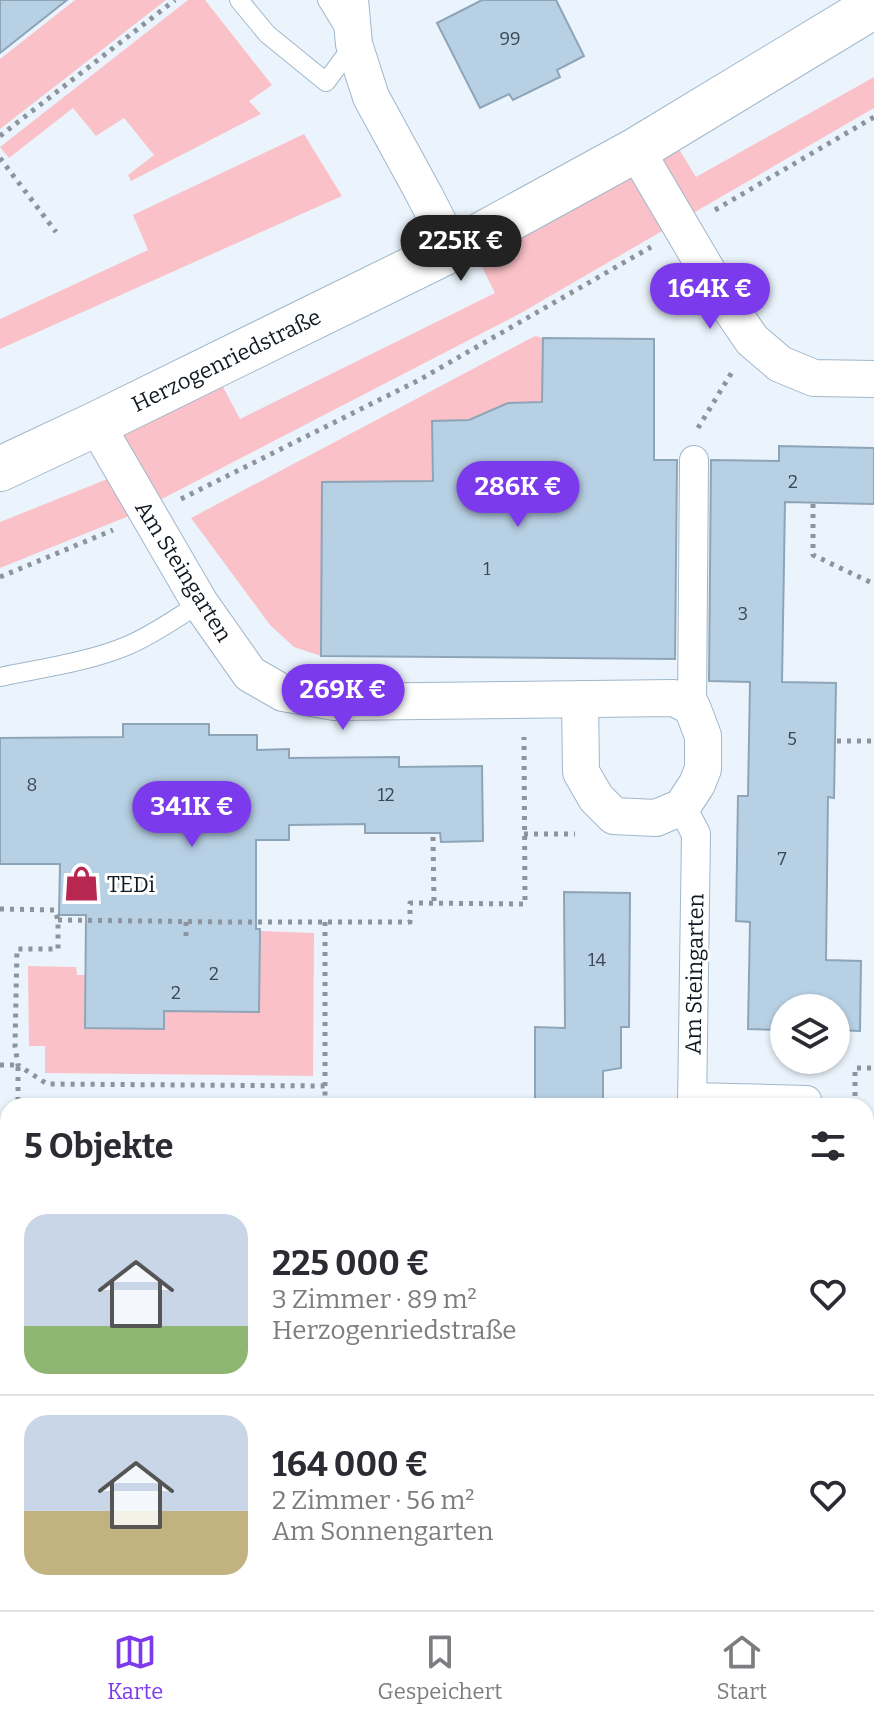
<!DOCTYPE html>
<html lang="de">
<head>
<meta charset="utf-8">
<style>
	:root { --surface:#fff; --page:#f7f7f7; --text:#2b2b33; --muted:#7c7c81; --line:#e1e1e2; --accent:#7c3aed }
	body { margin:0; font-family:Bitter,serif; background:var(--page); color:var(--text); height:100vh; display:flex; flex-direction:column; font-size:30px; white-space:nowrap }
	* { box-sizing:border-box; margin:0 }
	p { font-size:26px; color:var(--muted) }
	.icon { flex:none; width:44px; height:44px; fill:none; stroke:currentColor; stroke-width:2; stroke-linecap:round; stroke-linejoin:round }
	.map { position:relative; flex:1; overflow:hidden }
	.details { position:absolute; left:0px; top:1098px; width:874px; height:512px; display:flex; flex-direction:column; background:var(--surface); border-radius:24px 24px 0 0; box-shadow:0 2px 6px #0004 }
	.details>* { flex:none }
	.buttons { position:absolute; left:770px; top:994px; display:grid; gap:16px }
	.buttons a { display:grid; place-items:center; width:80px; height:80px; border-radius:50%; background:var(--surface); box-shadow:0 2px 6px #0004; font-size:40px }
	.price { position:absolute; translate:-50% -68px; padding:0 18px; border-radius:28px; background:var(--accent); color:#fff; font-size:26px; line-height:52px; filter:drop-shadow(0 2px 4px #0008) }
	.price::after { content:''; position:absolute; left:50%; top:48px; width:24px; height:18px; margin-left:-12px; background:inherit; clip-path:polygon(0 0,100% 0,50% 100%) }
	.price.active { background:#222; color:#fff }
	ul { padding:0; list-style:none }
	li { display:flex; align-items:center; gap:24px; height:200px; padding:0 24px }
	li+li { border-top:2px solid var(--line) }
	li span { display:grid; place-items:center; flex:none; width:224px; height:160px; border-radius:24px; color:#555 }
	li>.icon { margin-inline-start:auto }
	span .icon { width:96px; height:96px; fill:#fffc; stroke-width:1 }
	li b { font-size:34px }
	h2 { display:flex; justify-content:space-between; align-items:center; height:96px; padding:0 24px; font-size:34px }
	.tab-bar { display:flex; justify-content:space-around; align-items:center; height:112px; border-top:2px solid var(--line); background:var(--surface); font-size:22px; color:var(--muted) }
	.tab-bar a { display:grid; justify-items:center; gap:4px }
	.tab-bar .active { color:var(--accent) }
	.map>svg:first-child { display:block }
	.green { fill:#fac2c8 }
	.building { fill:#b8d0e4; stroke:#8ea5b8; stroke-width:2 }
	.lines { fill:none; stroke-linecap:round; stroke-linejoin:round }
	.service-casing { stroke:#a0b7ca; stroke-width:20 }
	.pedestrian-casing { stroke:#a0b7ca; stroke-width:30 }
	.minor-casing { stroke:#a0b7ca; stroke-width:38 }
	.tertiary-casing { stroke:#a0b7ca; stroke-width:46 }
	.path { stroke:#8c959d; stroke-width:5; stroke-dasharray:4 6; stroke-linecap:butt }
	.service { stroke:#fff; stroke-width:18 }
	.pedestrian { stroke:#fff; stroke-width:28 }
	.minor { stroke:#fff; stroke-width:36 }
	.tertiary { stroke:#fff; stroke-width:44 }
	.labels { text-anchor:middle; stroke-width:6; stroke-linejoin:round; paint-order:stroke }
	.number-label { font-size:18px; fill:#3b4752 }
	.street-label { font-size:22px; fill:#111921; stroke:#fff }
	.poi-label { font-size:22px; fill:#111921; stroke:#fff; text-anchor:start }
</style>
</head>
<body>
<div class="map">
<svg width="874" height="1610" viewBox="0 0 874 1610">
	<rect width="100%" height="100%" fill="#ebf4fc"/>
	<!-- green -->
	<path class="green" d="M75 0H166L0 129V59Z
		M188 0H205L272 85 249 101 261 114 131 181 128 175 154 155 124 118 96 136 73 108 9 158 0 147Z
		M874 77V108L521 313 129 516 0 568V522L110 478 99 446 222 385 240 419 495 293 478 259 679 149 696 177Z
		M304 134 342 196 0 349V319L148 250 133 215Z
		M535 336 543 338 542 402 508 403 469 420 432 421 433 481 322 482 321 656 294 647 270 625 191 518Z
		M260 931 314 933 313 1076 45 1073V1046H29L28 966 76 967 77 975H94L164 1011 259 1012Z"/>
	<!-- building -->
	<path class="building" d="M0 0H67L0 53Z
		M482 0H556L584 56 557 70 560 77 513 100 509 94 480 108 437 23Z
		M543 338 654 339V460H677L675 659 321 656 322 482 433 481 432 421 469 420 508 403 542 402Z
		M779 446 874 448V504L785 502 782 682 836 683 834 798 828 797 826 960 861 961 860 1031 836 1030V1008H784V1030L748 1029 750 922 736 921 738 796H748L750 682 709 681 711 460 779 461Z
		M123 724H209V735H257V750L289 749V758L399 757V767L482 766 483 841 441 842 440 833H365V824L289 825V840H256V929H260L259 1012 164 1011V1029L85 1028 86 915H59L60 864H0V738L123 737Z
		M564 892 630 893 629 1027H621V1068L603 1071V1106H535V1027L565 1028Z"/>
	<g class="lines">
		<defs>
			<path id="service" d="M239 0 267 34 326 82 354 44 327 0
				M0 677C43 668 89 662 129 645 154 634 177 618 200 603"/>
			<path id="pedestrian" d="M692 707 694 460
				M682 807 696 834 692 1106
				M692 1097 807 1100V1106"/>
			<path id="minor" d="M350 0 354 44 371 97 425 196 452 249
				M636 150 722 296 752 340 780 364 814 378 874 379
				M96 424 200 603 250 674 283 693 335 702 674 698 692 707 703 736V769L697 784 682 807 656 818 614 816 596 798 581 772 580 699"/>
			<path id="tertiary" d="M0 469 96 424 477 237 636 150 874 6"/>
		</defs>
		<!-- service casing -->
		<use href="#service" class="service-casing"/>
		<!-- pedestrian casing -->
		<use href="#pedestrian" class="pedestrian-casing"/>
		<!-- minor casing -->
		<use href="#minor" class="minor-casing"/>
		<!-- tertiary casing -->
		<use href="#tertiary" class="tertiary-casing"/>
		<!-- path -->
		<path class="path" d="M0 136 175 0
			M0 158 56 232
			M715 210 874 117
			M698 428 732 372
			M181 499 419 380 651 247
			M813 504V555L874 584
			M0 577 113 530
			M837 741H874
			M524 834H575
			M433 837 434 903
			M0 909 55 910 58 920V949H17L15 1046 18 1065 47 1084 325 1086V1106
			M58 920 226 922H410V903L525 904 524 737
			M325 922V1086
			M186 936V922
			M0 1065H18V1106
			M855 1106V1068H874
			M1 1429 8 1407
			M362 1602V1610
			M412 1602 423 1610
			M797 1602V1610"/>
		<!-- service -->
		<use href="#service" class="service"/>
		<!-- pedestrian -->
		<use href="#pedestrian" class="pedestrian"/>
		<!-- minor -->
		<use href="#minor" class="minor"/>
		<!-- tertiary -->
		<use href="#tertiary" class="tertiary"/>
	</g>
	<!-- icons -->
	<defs>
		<symbol id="shop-bare" viewBox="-9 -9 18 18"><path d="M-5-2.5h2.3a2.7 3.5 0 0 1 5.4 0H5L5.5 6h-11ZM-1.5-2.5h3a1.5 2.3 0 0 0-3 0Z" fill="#b7274f" stroke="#fff" stroke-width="2.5" paint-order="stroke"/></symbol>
	</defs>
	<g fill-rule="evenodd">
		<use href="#shop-bare" x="56" y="858" width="51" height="51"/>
	</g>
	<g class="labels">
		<!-- number labels -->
		<g class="number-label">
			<text x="510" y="45">99</text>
			<text x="793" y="488">2</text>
			<text x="487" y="575">1</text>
			<text x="743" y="620">3</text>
			<text x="792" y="745">5</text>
			<text x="32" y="791">8</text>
			<text x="386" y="801">12</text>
			<text x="782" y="865">7</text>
			<text x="597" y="966">14</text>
			<text x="214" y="980">2</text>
			<text x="176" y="999">2</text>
		</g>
		<!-- street labels -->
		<g class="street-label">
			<text transform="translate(226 360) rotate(-26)" y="8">Herzogenriedstraße</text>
			<text transform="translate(184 571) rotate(58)" y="8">Am Steingarten</text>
			<text transform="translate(694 974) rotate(-89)" y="8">Am Steingarten</text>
		</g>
		<!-- poi labels -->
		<g class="poi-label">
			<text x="107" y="892">TEDi</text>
		</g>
	</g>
</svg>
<div class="buttons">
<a><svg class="icon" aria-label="layers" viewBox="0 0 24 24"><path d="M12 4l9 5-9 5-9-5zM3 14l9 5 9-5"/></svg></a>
</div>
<b class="price active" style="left:461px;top:283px">225K €</b>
<b class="price" style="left:710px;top:331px">164K €</b>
<b class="price" style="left:518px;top:529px">286K €</b>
<b class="price" style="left:343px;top:732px">269K €</b>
<b class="price" style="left:192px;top:849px">341K €</b>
<section class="details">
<h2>5 Objekte<svg class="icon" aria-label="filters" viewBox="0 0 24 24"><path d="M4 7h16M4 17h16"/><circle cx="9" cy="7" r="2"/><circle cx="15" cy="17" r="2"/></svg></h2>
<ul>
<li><span style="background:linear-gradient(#c9d6e8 70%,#8fb573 0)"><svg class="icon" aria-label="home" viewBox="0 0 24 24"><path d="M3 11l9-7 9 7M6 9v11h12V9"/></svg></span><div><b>225 000 €</b><p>3 Zimmer · 89 m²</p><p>Herzogenriedstraße</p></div><svg class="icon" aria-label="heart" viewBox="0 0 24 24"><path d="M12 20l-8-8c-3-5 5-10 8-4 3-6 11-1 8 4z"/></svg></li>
<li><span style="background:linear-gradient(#c9d6e8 60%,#c2b280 0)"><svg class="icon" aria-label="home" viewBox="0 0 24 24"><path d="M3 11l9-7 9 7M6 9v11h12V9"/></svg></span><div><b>164 000 €</b><p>2 Zimmer · 56 m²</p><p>Am Sonnengarten</p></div><svg class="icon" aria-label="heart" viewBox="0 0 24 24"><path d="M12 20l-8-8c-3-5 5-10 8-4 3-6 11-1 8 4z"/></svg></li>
</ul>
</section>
</div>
<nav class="tab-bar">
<a class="active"><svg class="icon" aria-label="map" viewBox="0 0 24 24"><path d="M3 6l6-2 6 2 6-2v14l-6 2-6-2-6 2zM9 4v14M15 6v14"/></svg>Karte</a>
<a><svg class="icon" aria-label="saved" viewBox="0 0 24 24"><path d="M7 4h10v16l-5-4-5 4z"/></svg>Gespeichert</a>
<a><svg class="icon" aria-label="home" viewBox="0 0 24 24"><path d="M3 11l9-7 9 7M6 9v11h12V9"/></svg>Start</a>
</nav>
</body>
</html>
